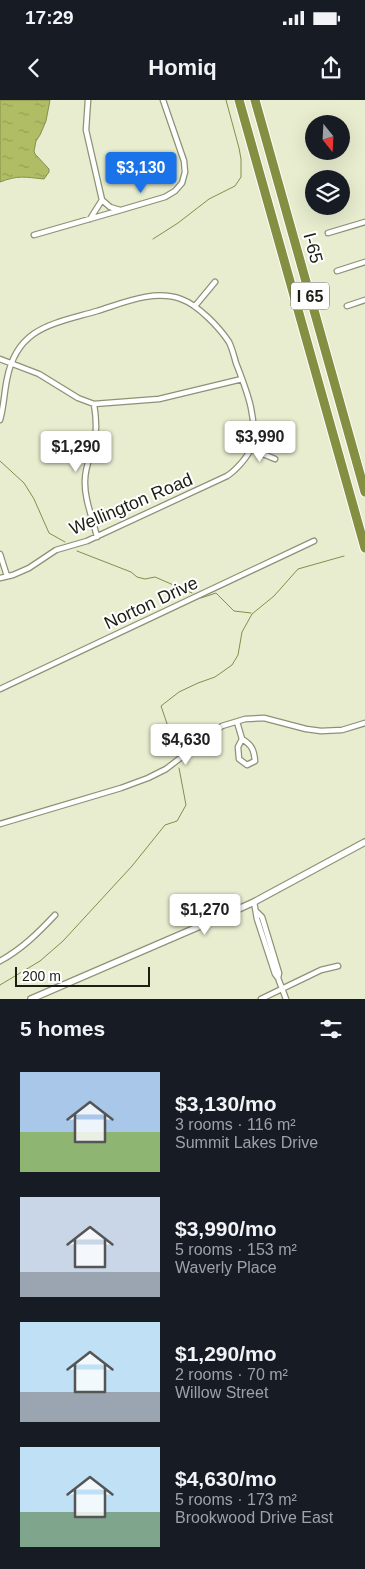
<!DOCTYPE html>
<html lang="en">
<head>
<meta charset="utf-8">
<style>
	:root { --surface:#171b24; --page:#20242c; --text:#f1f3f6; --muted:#9ea1a6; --accent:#1a73e8 }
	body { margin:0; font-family:Arial,sans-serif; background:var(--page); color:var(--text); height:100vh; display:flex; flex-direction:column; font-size:19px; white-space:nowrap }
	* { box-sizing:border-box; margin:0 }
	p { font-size:16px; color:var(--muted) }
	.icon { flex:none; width:28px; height:28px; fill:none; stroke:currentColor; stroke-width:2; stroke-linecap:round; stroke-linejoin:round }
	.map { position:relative; height:899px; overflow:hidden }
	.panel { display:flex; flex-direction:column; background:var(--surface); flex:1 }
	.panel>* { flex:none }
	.needle { width:32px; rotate:162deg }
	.buttons { position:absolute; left:305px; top:15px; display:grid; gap:10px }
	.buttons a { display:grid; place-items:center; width:45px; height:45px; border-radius:50%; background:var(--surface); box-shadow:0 5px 20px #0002; font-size:25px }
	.scale { position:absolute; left:15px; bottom:12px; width:135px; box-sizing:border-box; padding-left:5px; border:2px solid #1d1e13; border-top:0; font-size:14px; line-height:18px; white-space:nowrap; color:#1d1e13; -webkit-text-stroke:4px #fff; paint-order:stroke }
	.price { position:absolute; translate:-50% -42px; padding:0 11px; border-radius:5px; background:#fff; color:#222; font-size:16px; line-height:32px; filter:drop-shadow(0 1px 2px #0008) }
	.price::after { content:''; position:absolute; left:50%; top:30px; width:15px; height:11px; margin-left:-8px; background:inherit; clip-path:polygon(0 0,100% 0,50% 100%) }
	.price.on { background:var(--accent); color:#fff }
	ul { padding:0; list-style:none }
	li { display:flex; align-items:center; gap:15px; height:125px; padding:0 20px }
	li span { display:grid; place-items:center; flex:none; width:140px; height:100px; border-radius:0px; color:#555 }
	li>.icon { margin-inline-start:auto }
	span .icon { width:60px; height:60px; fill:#fffc; stroke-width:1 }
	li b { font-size:21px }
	h2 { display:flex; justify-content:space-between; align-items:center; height:60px; padding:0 20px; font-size:21px }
	.status { display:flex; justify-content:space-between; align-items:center; height:35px; padding:0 25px; background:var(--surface); direction:ltr }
	.status svg { height:14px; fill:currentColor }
	header { display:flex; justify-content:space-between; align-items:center; height:65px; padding:0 20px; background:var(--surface); font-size:22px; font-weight:800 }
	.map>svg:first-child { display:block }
	.water { fill:url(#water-ripples); stroke:#848d4c }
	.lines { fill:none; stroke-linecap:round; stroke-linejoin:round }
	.stream { stroke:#848d4c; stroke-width:1 }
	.minor-casing { stroke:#8d9276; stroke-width:7 }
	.tertiary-casing { stroke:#8d9276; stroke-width:8 }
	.motorway-casing { stroke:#fff; stroke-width:11 }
	.minor { stroke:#fff; stroke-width:4.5 }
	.tertiary { stroke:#fff; stroke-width:5.5 }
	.motorway { stroke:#858f41; stroke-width:9 }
	.labels { text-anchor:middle; stroke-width:4; stroke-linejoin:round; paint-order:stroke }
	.shield { fill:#fff; stroke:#61625a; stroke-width:1 }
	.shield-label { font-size:16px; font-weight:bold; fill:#1d1e13 }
	.street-label { font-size:18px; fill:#1d1e13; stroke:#fff }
</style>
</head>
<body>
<div class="status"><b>17:29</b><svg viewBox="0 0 49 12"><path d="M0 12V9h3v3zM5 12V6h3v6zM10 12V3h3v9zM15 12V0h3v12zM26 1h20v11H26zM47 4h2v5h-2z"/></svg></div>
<header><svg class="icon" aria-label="back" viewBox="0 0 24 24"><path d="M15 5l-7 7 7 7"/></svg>Homiq<svg class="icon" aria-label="share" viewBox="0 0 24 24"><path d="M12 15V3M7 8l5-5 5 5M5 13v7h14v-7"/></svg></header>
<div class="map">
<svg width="365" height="899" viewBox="0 0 365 899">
	<defs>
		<pattern id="water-ripples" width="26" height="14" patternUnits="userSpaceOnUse" patternTransform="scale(1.25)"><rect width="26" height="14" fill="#b0bd64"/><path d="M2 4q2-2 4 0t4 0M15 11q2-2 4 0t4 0" fill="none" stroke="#97a256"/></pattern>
	</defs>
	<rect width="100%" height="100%" fill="#e8edcf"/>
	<!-- water -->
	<path class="water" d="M0 0H50L46 21 40 35 36 41 34 51 35 54 49 69V72L44 79C25 77 18 75 0 82Z"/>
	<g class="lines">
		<!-- stream -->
		<path class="stream" d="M153 139 178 123 209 99 235 86 241 77V59L239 48 226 0
			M0 361 24 383 34 399 49 433 65 442
			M77 451 131 472 137 477 145 479 155 477 192 493
			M201 498 216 493 234 511 251 513
			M178 656 161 606 179 592 198 583 215 577 232 565 238 555 242 532 252 514 274 496 298 469 344 456
			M0 885 40 861 63 841 132 766 165 725 177 721 186 705 179 668"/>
		<defs>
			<path id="minor" d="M88 0 86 30 102 100 90 119
				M102 100 110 107 120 110
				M328 133 365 122
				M34 135 121 110 165 97 175 91 182 83 185 72 184 61 163 0
				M337 171 365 162
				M195 206 215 182
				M347 206 365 200
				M0 259 39 274 78 298 94 304 159 299 242 279
				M94 304C96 316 97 327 95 339 92 353 85 366 85 380 84 399 93 419 97 437
				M0 320C4 306 4 293 7 279 17 227 53 224 97 211 123 203 154 189 181 199 198 205 219 227 229 242 232 248 234 256 236 263 246 289 259 320 251 348 248 357 235 371 227 376L87 441 56 450 29 468 13 475 0 478
				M251 349 275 359
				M0 454 7 476
				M0 589 314 441
				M237 622 242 639 238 647 239 659 247 665 255 661C254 650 252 645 242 639
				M0 724 121 688 148 678 166 669 222 626 245 619 264 618 306 629 321 631 342 630 365 623
				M254 802 257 819 275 874 278 878 286 899
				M257 812 262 817 279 873 278 878
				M0 861C22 849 38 833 55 815
				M261 899 321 870 338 866"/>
			<path id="tertiary" d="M31 899 221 817 254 802 365 742"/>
			<path id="motorway" d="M239 0 365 448
				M255 0 365 392"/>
		</defs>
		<!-- minor casing -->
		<use href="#minor" class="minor-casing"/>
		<!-- tertiary casing -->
		<use href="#tertiary" class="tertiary-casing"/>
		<!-- motorway casing -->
		<use href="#motorway" class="motorway-casing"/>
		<!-- minor -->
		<use href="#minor" class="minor"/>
		<!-- tertiary -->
		<use href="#tertiary" class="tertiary"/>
		<!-- motorway -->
		<use href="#motorway" class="motorway"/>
	</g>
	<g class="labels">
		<!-- shield labels -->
		<rect class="shield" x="291" y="182.5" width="38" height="27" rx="4"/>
		<g class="shield-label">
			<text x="310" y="202">I 65</text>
		</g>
		<!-- street labels -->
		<g class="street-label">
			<text transform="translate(313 148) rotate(75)" y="6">I-65</text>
			<text transform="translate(131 404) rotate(-23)" y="6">Wellington Road</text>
			<text transform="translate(151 503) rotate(-25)" y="6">Norton Drive</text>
		</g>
	</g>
</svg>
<div class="buttons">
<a><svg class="needle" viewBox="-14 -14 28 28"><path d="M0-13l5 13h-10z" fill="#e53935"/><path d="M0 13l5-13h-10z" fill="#9ea1a6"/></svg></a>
<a><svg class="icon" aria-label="layers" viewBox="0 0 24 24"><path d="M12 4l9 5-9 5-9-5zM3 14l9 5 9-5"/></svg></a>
</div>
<div class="scale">200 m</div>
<b class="price on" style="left:141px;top:94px">$3,130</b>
<b class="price" style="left:260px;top:363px">$3,990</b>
<b class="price" style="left:76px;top:373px">$1,290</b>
<b class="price" style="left:186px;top:666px">$4,630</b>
<b class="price" style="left:205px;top:836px">$1,270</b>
</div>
<section class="panel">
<h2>5 homes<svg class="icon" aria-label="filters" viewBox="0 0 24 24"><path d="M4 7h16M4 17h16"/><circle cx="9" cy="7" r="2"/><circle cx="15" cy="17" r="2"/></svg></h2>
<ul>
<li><span style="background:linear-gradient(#a9c7e8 60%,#8fb573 0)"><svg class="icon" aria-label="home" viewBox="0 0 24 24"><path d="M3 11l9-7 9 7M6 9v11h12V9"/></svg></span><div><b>$3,130/mo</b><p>3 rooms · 116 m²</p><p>Summit Lakes Drive</p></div></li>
<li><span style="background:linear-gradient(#c9d6e8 75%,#9aa5b1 0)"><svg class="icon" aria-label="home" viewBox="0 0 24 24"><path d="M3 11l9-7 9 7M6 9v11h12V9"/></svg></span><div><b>$3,990/mo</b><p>5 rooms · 153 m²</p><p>Waverly Place</p></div></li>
<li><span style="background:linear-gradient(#bfe0f5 70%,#9aa5b1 0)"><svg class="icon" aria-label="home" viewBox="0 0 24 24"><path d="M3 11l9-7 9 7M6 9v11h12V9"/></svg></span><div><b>$1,290/mo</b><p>2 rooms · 70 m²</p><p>Willow Street</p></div></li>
<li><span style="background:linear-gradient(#bfe0f5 65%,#7fa58c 0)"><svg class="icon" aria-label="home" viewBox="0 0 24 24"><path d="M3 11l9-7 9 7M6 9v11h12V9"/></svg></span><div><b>$4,630/mo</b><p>5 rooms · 173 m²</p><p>Brookwood Drive East</p></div></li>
</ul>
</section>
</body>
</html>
